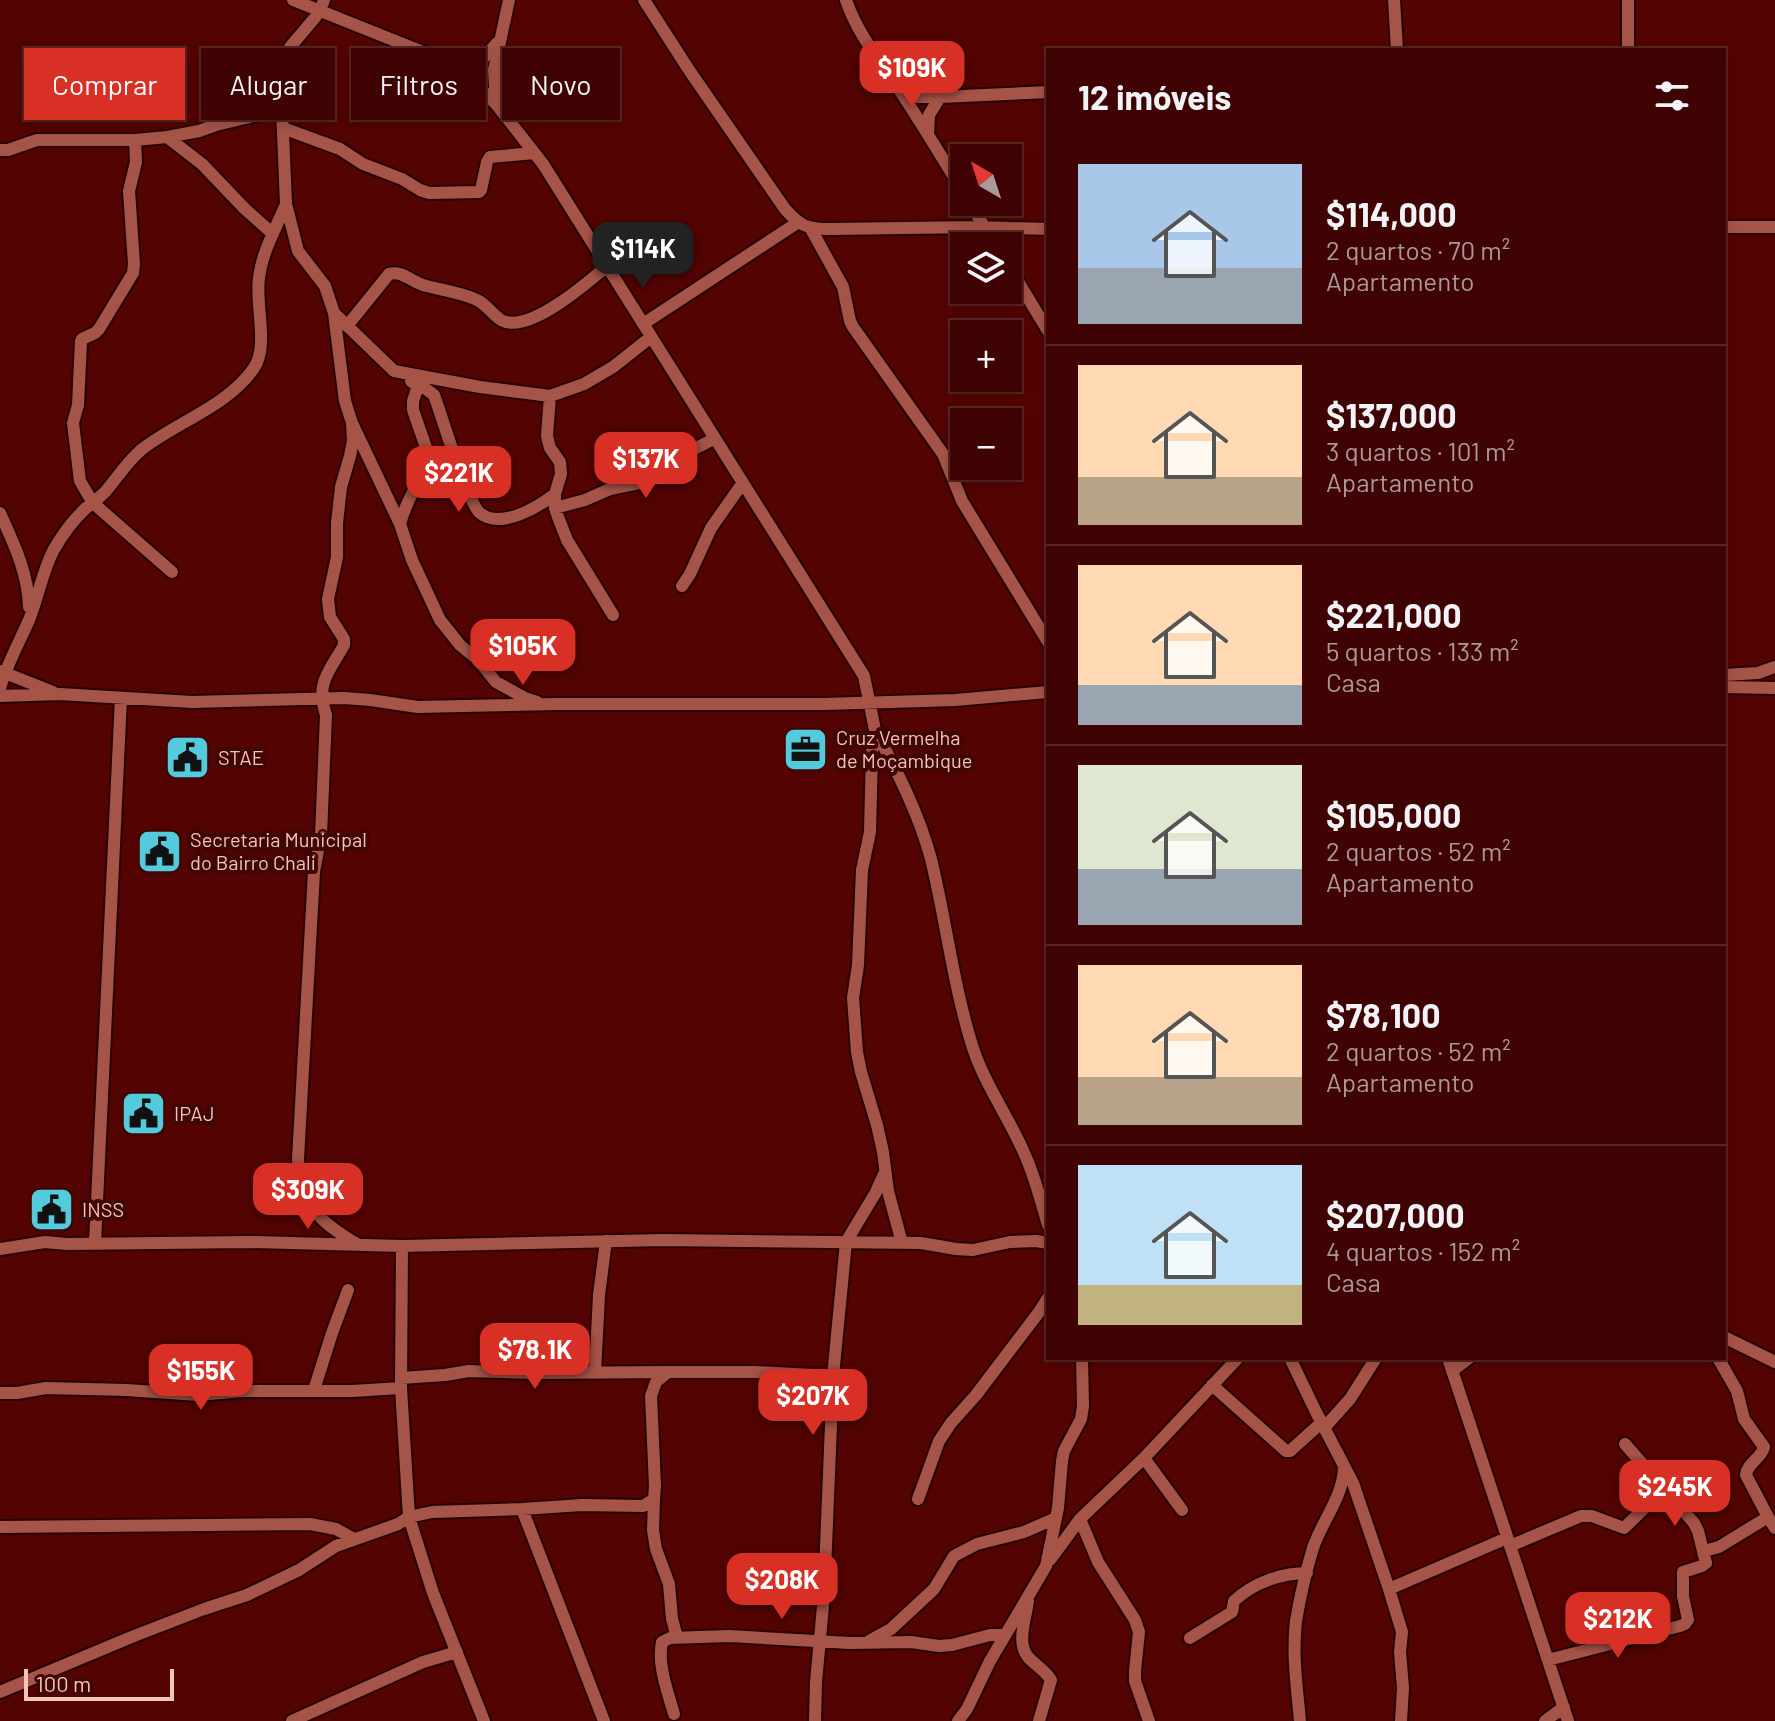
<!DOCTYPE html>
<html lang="pt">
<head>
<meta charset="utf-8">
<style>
	:root { --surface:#3e0302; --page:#450d0c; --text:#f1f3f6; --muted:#ad9899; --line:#572524; --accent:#d93025 }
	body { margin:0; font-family:Barlow,sans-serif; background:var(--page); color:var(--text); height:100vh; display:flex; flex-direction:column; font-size:30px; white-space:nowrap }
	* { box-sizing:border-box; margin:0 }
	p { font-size:26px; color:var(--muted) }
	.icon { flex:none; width:44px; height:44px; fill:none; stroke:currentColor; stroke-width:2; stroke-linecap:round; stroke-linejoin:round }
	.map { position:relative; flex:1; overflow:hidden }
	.side { position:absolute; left:1046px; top:48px; width:680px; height:1312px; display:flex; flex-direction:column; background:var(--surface); border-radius:0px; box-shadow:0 4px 12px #0003,0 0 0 2px var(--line) }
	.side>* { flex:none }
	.guide { position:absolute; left:24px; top:48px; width:760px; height:72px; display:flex; gap:16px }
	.needle { width:52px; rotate:321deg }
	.buttons { position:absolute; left:950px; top:144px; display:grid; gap:16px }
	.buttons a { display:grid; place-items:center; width:72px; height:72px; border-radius:0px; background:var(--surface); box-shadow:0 4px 12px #0003,0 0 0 2px var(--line); font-size:40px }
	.scale { position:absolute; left:24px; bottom:20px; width:150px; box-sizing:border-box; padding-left:8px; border:4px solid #f3c4bc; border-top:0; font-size:22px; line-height:28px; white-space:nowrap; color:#f3c4bc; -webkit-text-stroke:6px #400603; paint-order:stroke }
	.price { position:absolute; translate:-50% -68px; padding:0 18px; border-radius:16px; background:var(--accent); color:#fff; font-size:26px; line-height:52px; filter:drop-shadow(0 2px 4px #0008) }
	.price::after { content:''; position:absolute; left:50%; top:48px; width:24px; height:18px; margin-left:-12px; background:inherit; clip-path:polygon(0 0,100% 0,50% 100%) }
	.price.current { background:#222; color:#fff }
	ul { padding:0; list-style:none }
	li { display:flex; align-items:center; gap:24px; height:200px; padding:0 32px }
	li+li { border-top:2px solid var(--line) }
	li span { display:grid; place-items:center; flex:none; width:224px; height:160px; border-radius:0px; color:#555 }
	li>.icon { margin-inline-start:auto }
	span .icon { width:96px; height:96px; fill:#fffc; stroke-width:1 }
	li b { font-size:34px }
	h2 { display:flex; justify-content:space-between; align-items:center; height:96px; padding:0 32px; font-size:34px }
	.chip { padding:0 28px; border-radius:0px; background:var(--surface); box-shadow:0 4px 12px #0003,0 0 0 2px var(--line); font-size:28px; line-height:72px }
	.chip.current { background:var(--accent); color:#fff }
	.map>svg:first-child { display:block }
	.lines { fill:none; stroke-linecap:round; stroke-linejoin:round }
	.minor-casing { stroke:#280301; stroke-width:16 }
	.minor { stroke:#a65448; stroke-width:12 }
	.labels { text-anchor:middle; stroke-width:8; stroke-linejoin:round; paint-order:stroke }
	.poi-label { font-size:20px; fill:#f3c4bc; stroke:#400603; text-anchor:start }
</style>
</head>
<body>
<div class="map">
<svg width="1775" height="1721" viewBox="0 0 1775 1721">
	<rect width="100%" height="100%" fill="#530402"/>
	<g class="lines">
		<defs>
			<path id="minor" d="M293 0 438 58 472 80 496 104 543 164 864 676 875 730 872 751 870 832 862 870 858 965 853 998 857 1052 861 1072 877 1125 883 1152 888 1191 902 1243
				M324 0C321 11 315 18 307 27 301 35 292 43 287 52 278 68 278 91 282 109L286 204 298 251 325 286 334 313 345 401 352 423 400 524 412 560 440 620 460 645 478 660 496 682 525 698 537 702
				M644 0 689 70 785 209C800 226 807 229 830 229L978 227 1048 229
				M846 0C858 36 884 66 904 97 925 129 944 161 964 193
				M1394 0 1397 50
				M1628 0V50
				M454 68 481 61 497 43
				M904 97H940L1048 92
				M496 104 494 70 509 0
				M283 128 340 149 363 164 402 179 420 190 429 193 479 192 481 190 487 162 490 157 534 153
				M928 135 929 115 940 97
				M167 137 202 164 245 209 273 234
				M135 140 136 162 129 191 134 264 133 273 99 329 95 333 82 339 81 341 78 405 73 423 80 481 93 503 172 572
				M0 150H8L37 140H135L167 137 199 131 216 125 282 109
				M969 202 996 246
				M1724 227H1775
				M811 229 843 287 850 321 853 327 943 454 962 501 1048 642
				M1008 265 1048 331
				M334 313 394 371 480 387 550 396 584 384 613 367 651 337
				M643 324 797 223
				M347 326 389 274C401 270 411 281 423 285 440 290 461 292 477 300 488 305 496 320 506 322 534 329 586 284 607 266
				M418 386 426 389 434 395C442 416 467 502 480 513 501 530 538 507 555 494
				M550 396 547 436 550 448 560 462 561 474 555 494V508L558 517 567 540 613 615
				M352 423 353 441 350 456 341 487 337 523V557L328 599 330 617 344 639V645C330 671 315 682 326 715L321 835 314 872 298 1159C300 1204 319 1222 357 1244
				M555 508 585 500 610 489 644 482 665 470 686 453 714 439
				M0 513C14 544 28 573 29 607
				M400 524C403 513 407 503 413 492 420 479 429 471 429 456L413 410V401L418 386 411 381
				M682 586 690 574 711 528 742 484
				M0 671 53 692
				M1724 675 1758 673 1775 667
				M1724 687 1775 688
				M0 688C7 664 19 643 29 620 38 598 42 573 53 551 62 535 73 520 86 508 93 503 99 498 105 492 117 478 127 462 141 450 176 422 227 407 254 368 269 346 255 305 259 278 262 252 276 228 286 204
				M0 696 60 694 192 702 344 698 370 700 418 707 557 704H824L955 700 1048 692
				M875 730C897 771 919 814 931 859 946 920 953 984 972 1045 984 1084 1009 1117 1025 1155 1035 1177 1041 1202 1048 1225
				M95 1243 121 698
				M402 1246 663 1240 921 1243 956 1249 973 1250 1010 1242 1036 1241 1048 1243
				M0 1249 45 1242 67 1244 250 1242 402 1246 401 1388 409 1517 433 1593 484 1721
				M1724 1337 1775 1362
				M1290 1358 1316 1412 1353 1483 1389 1589 1402 1632 1400 1652 1403 1688 1401 1721
				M1448 1358 1568 1721
				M1718 1358 1737 1391 1744 1419 1764 1447C1762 1458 1747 1463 1746 1475L1768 1517 1775 1528
				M1452 1371 1469 1358
				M595 1372 599 1295 606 1241
				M401 1378 445 1375 469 1371 538 1373 668 1372
				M1212 1385 1286 1451H1290L1321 1423
				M314 1390 332 1333 348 1290
				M0 1393H17L46 1388 127 1390 198 1395 242 1391H352L401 1388
				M1324 1428 1350 1399 1376 1358
				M1144 1458 1182 1510
				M654 1499 653 1530 656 1549 669 1584 672 1619 677 1637
				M918 1499 939 1441 951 1423 976 1395 1039 1312 1048 1298
				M522 1509 604 1721
				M1080 1519 1098 1562 1135 1620 1139 1632 1135 1671V1681L1149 1721
				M0 1527 310 1524 336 1529 354 1539
				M1510 1546 1581 1516H1592L1624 1528 1663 1490
				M1704 1551 1719 1547 1768 1517
				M1050 1560 1080 1519 1144 1458 1238 1358
				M1389 1589 1507 1538
				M1028 1601C1026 1618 1016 1643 1028 1657 1035 1665 1045 1670 1051 1680L1039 1721
				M1190 1638 1232 1612 1234 1601C1253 1583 1281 1573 1307 1573
				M869 1641 891 1629 934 1589 954 1556 977 1544 1024 1532 1056 1518
				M1548 1660 1680 1626 1685 1624 1688 1620 1683 1596V1572L1702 1566 1706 1563 1698 1531 1694 1523 1625 1444
				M0 1692 134 1636 204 1609 247 1595 299 1570 336 1546 398 1524 409 1517 432 1512 522 1509 582 1505 643 1506 654 1499 655 1486 651 1396 656 1382 668 1372H755L833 1376
				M674 1714C668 1692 657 1665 662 1642L670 1638 729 1636 850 1643 911 1642 939 1646 952 1645 990 1635H1004
				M292 1721 423 1662 457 1652
				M815 1721 816 1682 824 1595 833 1376 846 1242 876 1192 884 1174
				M958 1721 967 1709 990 1661 1046 1566 1058 1508 1062 1461 1064 1451 1081 1419 1083 1406 1082 1358
				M1300 1721C1297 1688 1292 1654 1296 1621 1300 1597 1306 1571 1313 1548 1322 1521 1343 1497 1344 1468
				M1545 1721 1564 1707"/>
		</defs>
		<!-- minor casing -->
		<use href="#minor" class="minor-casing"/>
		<!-- minor -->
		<use href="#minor" class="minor"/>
	</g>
	<!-- icons -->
	<defs>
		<symbol id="office-square" viewBox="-11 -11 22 22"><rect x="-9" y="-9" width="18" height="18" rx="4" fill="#54cadd" stroke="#400603"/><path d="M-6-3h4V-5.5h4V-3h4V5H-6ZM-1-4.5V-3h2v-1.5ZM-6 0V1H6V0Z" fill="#111"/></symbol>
		<symbol id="civic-square" viewBox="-11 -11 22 22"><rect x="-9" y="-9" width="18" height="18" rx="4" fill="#54cadd" stroke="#400603"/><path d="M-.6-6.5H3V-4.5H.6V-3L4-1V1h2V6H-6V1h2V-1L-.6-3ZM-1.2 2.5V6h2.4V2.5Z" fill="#111"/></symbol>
	</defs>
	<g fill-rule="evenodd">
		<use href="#office-square" x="780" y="724" width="51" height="51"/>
		<use href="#civic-square" x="162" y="732" width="51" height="51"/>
		<use href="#civic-square" x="134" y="826" width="51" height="51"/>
		<use href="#civic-square" x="118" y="1088" width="51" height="51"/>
		<use href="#civic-square" x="26" y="1184" width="51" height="51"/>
	</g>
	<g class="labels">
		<!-- poi labels -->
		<g class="poi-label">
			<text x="836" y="745">Cruz Vermelha<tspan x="836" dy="23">de Moçambique</tspan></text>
			<text x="218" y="765">STAE</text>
			<text x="190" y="847">Secretaria Municipal<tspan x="190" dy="23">do Bairro Chali</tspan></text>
			<text x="174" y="1121">IPAJ</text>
			<text x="82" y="1217">INSS</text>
		</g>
	</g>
</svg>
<div class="buttons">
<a><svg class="needle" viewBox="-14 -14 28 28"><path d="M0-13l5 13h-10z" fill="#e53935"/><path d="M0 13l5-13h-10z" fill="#ad9899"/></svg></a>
<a><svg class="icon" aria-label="layers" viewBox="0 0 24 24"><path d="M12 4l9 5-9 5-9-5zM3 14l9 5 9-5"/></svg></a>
<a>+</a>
<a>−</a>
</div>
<div class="scale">100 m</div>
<b class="price" style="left:912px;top:109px">$109K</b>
<b class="price current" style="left:643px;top:290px">$114K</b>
<b class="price" style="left:646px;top:500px">$137K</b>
<b class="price" style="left:459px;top:514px">$221K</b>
<b class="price" style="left:523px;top:687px">$105K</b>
<b class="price" style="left:308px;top:1231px">$309K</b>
<b class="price" style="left:535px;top:1391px">$78.1K</b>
<b class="price" style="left:201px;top:1412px">$155K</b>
<b class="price" style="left:813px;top:1437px">$207K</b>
<b class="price" style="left:1675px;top:1528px">$245K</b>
<b class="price" style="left:782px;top:1621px">$208K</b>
<b class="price" style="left:1618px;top:1660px">$212K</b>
<div class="guide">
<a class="chip current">Comprar</a>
<a class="chip">Alugar</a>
<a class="chip">Filtros</a>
<a class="chip">Novo</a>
</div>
<section class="side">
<h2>12 imóveis<svg class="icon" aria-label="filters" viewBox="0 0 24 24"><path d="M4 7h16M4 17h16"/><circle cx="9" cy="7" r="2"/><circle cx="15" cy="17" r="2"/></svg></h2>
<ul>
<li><span style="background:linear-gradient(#a9c7e8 65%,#9aa5b1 0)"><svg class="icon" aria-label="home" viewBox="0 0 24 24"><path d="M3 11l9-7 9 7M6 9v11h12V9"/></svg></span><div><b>$114,000</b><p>2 quartos · 70 m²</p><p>Apartamento</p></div></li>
<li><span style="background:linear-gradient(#ffd9b3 70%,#b9a48a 0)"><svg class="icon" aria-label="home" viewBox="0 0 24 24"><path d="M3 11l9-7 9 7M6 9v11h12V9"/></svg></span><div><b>$137,000</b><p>3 quartos · 101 m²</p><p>Apartamento</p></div></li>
<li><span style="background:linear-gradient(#ffd9b3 75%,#9aa5b1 0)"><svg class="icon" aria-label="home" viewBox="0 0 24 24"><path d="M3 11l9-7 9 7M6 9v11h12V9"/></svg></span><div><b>$221,000</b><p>5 quartos · 133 m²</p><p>Casa</p></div></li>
<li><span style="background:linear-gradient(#dfe7d0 65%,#9aa5b1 0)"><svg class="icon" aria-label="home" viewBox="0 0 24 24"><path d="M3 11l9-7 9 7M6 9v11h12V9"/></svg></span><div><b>$105,000</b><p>2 quartos · 52 m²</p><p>Apartamento</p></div></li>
<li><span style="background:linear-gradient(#ffd9b3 70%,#b9a48a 0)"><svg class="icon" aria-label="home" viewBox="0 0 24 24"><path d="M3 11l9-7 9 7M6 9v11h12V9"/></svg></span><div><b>$78,100</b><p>2 quartos · 52 m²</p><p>Apartamento</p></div></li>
<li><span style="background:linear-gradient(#bfe0f5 75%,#c2b280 0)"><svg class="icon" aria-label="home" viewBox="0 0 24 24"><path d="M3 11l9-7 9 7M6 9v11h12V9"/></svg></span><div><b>$207,000</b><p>4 quartos · 152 m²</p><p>Casa</p></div></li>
</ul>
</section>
</div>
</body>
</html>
